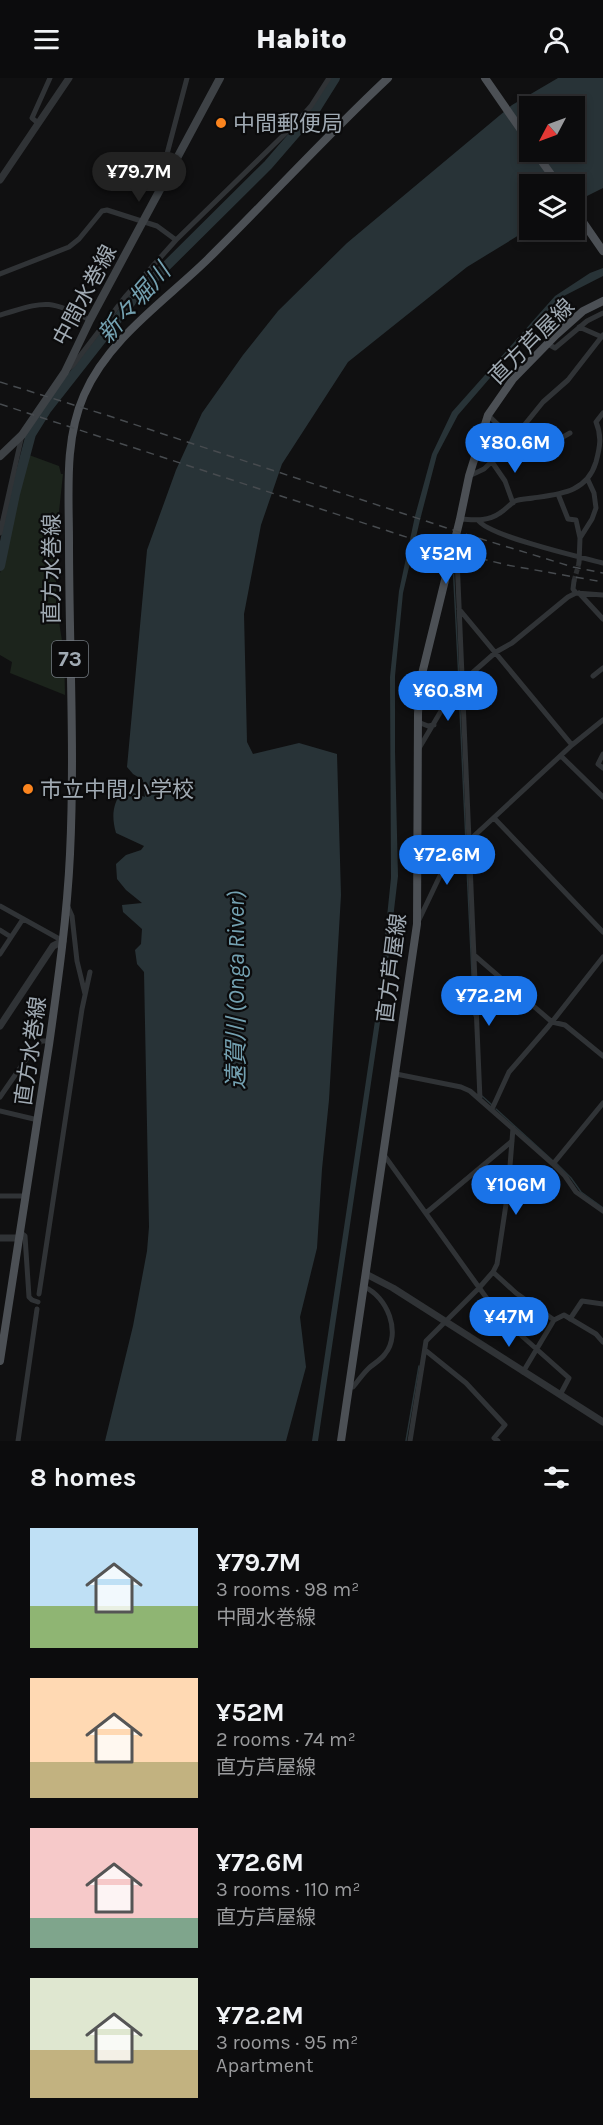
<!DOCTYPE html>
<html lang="en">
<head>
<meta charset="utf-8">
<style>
	:root { --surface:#0c0c0d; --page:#1a1a1b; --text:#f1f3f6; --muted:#9a9b9d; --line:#2c2c2e; --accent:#1a73e8 }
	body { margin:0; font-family:Karla,"Noto Sans JP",sans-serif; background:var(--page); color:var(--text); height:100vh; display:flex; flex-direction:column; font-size:22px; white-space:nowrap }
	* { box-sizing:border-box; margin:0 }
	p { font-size:20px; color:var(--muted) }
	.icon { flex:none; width:33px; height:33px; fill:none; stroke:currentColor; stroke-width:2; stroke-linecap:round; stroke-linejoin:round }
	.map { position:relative; height:1363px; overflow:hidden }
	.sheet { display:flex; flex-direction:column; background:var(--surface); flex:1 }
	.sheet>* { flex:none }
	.needle { width:39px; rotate:229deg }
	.fabs { position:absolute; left:519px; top:18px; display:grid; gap:12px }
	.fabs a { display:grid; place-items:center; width:66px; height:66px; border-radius:0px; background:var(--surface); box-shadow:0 3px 9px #0003,0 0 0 2px var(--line); font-size:30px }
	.price { position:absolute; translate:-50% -51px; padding:0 14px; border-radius:21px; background:var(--accent); color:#fff; font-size:20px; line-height:39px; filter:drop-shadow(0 2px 3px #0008) }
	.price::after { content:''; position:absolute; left:50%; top:36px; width:18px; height:14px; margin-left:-9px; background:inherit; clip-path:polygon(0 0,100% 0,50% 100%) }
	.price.active { background:#222; color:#fff }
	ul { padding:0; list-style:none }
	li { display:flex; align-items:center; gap:18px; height:150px; padding:0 30px }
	li span { display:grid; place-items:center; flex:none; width:168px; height:120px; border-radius:0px; color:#555 }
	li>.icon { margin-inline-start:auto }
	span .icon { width:72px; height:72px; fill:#fffc; stroke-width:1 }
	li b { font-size:26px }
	h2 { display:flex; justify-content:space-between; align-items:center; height:72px; padding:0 30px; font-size:26px }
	header { display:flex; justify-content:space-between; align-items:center; height:78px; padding:0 30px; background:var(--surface); font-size:27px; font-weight:800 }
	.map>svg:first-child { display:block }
	.green { fill:#1c241c }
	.water { fill:#283337; fill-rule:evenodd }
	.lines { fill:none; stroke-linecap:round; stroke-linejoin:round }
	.stream { stroke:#283337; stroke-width:1.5 }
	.river { stroke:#283337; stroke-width:10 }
	.minor-tunnel { stroke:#2d2f31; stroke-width:5; stroke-dasharray:5 2.5; stroke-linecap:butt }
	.minor { stroke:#303336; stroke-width:5 }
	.tertiary { stroke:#303336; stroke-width:7 }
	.secondary { stroke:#3e4246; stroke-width:8 }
	.primary { stroke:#4c5055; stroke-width:8 }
	.rail { stroke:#474b4f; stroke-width:1.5; stroke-dasharray:8 6; stroke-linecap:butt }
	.poi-dot { fill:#fb841e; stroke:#0b0b0c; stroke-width:2 }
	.labels { text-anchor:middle; stroke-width:4.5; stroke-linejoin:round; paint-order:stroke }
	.shield { fill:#0b0b0c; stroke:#737a81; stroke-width:1.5 }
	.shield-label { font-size:21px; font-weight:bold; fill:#a0aab3 }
	.poi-label { font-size:22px; fill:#a0aab3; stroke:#0b0b0c; text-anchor:start }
	.street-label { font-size:22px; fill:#a0aab3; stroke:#0b0b0c }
	.water-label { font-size:24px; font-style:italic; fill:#74a1b1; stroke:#0b0b0c }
</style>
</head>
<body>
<header><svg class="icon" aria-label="menu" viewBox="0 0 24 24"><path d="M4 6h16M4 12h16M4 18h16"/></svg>Habito<svg class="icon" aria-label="person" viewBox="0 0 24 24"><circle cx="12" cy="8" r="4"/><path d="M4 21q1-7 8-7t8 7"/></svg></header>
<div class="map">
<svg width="603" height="1363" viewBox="0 0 603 1363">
	<rect width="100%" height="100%" fill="#101011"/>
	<!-- green -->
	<path class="green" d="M29 377 59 388 61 396H63L56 462V524L64 576 65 617 10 595 12 584 0 577V495Z"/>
	<!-- water -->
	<path class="water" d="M558 0H603V110L575 124 574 106H530L529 151 467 189 348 284 282 386 261 447 244 536 247 664 253 676 299 665 337 676 341 817 329 1022 322 1091 317 1170 300 1239 306 1289 286 1363H105L133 1248 147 1173 149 1149 144 894 137 886 135 872 141 866 142 851 123 834 122 827 142 825 126 812 117 801 116 786 126 777 141 772 144 768 116 755C111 737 113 726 123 711L145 719 143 702 133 696 127 689 147 472 176 392 202 335 243 277 278 233 347 165 512 27ZM530 28H574V74H530Z
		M603 190V198L558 221 458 337 437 377 420 442 403 515 395 598V673L398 798 384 917 318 1363H312L379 916 391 800 390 599 399 513 415 438 432 376 452 334 555 218 590 195Z"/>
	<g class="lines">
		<!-- stream -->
		<path class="stream" d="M453 484 459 602
			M459 610 466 764
			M466 769 474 938
			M482 1018 492 1027
			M496 1031 552 1082
			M556 1085 571 1100 581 1114 603 1130
			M406 1363 419 1288"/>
		<!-- river -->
		<path class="river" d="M0 488 15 416 31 356 46 332 134 220 268 87 313 35 335 0"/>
		<!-- minor-tunnel -->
		<path class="minor-tunnel" d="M574 503 579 485"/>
		<!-- minor -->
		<path class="minor" d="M38 45 32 40 50 0
			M158 110 187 0
			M0 196 69 169 79 161 102 133 107 132 157 148 176 162
			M0 237C45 224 47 220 90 242
			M579 249 602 259
			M548 266 555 270 587 243 603 235
			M67 292 73 287 125 219 176 162 297 44 311 28 329 0
			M488 337 513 361
			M483 368 499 347
			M535 376 540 372 570 355
			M492 384 505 403 513 425
			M469 398 484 391 505 371 543 324 568 302 603 257
			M558 416 568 441 576 442 580 460
			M460 441C475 442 487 444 500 435 505 432 510 426 515 423 520 421 528 421 533 420 561 416 587 414 596 384 600 369 602 358 596 344L603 335
			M478 442C488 458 580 479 603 485
			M0 455 22 357
			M452 475 457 480 480 1021
			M579 485 580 460 592 441 596 430 594 415 588 402
			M574 503 573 511 576 515
			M579 515 603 541
			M459 531 572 667
			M593 598 603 590
			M418 644 428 648 434 647
			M418 672 454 611 496 574 512 565 568 519 576 515 603 517
			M603 676 598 686 603 690
			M561 678 603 719
			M494 740 603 854
			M0 828 63 863
			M68 829 72 838 77 883 85 916
			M417 846 447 783 572 667 603 642
			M0 852 11 859
			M0 876 23 841
			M474 877 552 944 565 947 603 978
			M396 996 461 1009 470 1013 553 1086 565 1098 576 1114 603 1133
			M0 1019 36 967 42 963H49
			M492 1031 509 994 548 949 603 879
			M0 1033 38 1042
			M384 1077 493 1229 523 1259 569 1300 560 1317
			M553 1086 603 1025
			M0 1118H26
			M426 1135 512 1063
			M20 1154 25 1158 29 1219 32 1222 38 1224
			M493 1194 516 1215 554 1242
			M39 1216 82 931 90 894
			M570 1241 582 1223 603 1226
			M425 1272 466 1305 505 1347 494 1360 498 1363
			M523 1294 554 1242 564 1237 596 1256 603 1264
			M349 1309H353C358 1303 362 1297 368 1291 373 1286 381 1282 385 1276 402 1255 387 1218 364 1209
			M18 1363 37 1231
			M410 1363 426 1263 479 1210 493 1194 497 1186 508 1113 513 1050"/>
		<!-- tertiary -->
		<path class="tertiary" d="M0 102 69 0
			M0 948 53 868 63 863
			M0 1160H19
			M366 1196 393 1210 603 1344"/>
		<!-- secondary -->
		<path class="secondary" d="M0 378 22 357 65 294 90 242 220 0"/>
		<!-- primary -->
		<path class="primary" d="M485 0 530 65
			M535 74 558 106
			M574 131 603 173
			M0 1283C16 1177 33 1072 49 967 58 903 67 840 70 776 75 672 69 568 69 464 69 415 64 362 84 317 109 260 165 223 208 181 269 121 326 58 388 0
			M341 1363 417 846 418 635 421 600 460 441 469 398 488 337 513 301 556 257 583 233 603 223"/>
		<!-- rail -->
		<path class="rail" d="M0 304 106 337 462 455 573 489 603 495
			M0 326 446 472 507 487 603 504"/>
	</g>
	<!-- markers -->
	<g class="poi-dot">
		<circle cx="221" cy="45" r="6"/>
		<circle cx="28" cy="711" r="6"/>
	</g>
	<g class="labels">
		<!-- shield labels -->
		<rect class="shield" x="52" y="563" width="36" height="36" rx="4.5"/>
		<g class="shield-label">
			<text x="70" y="588">73</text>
		</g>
		<!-- poi labels -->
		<g class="poi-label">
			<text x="233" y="53">中間郵便局</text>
			<text x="40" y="719">市立中間小学校</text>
		</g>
		<!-- street labels -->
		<g class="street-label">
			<text transform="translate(84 217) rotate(-62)" y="8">中間水巻線</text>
			<text transform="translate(531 263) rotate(-45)" y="8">直方芦屋線</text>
			<text transform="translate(51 491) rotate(-90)" y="8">直方水巻線</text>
			<text transform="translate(391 890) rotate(-83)" y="8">直方芦屋線</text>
			<text transform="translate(30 973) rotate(-82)" y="8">直方水巻線</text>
		</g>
		<!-- water labels -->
		<g class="water-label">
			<text transform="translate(134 225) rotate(-49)" y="8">新々堀川</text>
			<text transform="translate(236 912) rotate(-90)" y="8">遠賀川 (Onga River)</text>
		</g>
	</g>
</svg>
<div class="fabs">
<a><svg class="needle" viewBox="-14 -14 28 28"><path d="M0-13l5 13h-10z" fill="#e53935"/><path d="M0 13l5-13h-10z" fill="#9a9b9d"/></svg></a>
<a><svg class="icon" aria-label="layers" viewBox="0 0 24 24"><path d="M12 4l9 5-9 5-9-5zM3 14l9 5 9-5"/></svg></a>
</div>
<b class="price active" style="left:139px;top:125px">¥79.7M</b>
<b class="price" style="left:515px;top:396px">¥80.6M</b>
<b class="price" style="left:446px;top:507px">¥52M</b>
<b class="price" style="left:448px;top:644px">¥60.8M</b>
<b class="price" style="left:447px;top:808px">¥72.6M</b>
<b class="price" style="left:489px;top:949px">¥72.2M</b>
<b class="price" style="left:516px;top:1138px">¥106M</b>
<b class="price" style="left:509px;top:1270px">¥47M</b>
</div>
<section class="sheet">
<h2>8 homes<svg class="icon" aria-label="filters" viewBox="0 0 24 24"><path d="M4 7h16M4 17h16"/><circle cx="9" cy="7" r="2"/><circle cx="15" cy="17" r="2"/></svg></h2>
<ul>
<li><span style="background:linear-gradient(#bfe0f5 65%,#8fb573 0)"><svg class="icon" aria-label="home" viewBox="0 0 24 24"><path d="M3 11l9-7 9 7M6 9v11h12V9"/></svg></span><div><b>¥79.7M</b><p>3 rooms · 98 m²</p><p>中間水巻線</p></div></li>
<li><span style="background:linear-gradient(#ffd9b3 70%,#c2b280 0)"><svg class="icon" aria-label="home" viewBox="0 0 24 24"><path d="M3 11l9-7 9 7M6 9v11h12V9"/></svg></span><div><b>¥52M</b><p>2 rooms · 74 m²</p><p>直方芦屋線</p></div></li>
<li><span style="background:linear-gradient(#f6c9c9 75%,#7fa58c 0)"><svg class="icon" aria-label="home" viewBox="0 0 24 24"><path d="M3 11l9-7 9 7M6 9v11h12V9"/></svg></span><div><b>¥72.6M</b><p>3 rooms · 110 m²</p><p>直方芦屋線</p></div></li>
<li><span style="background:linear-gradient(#dfe7d0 60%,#c2b280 0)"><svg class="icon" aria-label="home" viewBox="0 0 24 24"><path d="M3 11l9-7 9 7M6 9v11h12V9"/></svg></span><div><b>¥72.2M</b><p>3 rooms · 95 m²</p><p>Apartment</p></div></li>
</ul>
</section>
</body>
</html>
